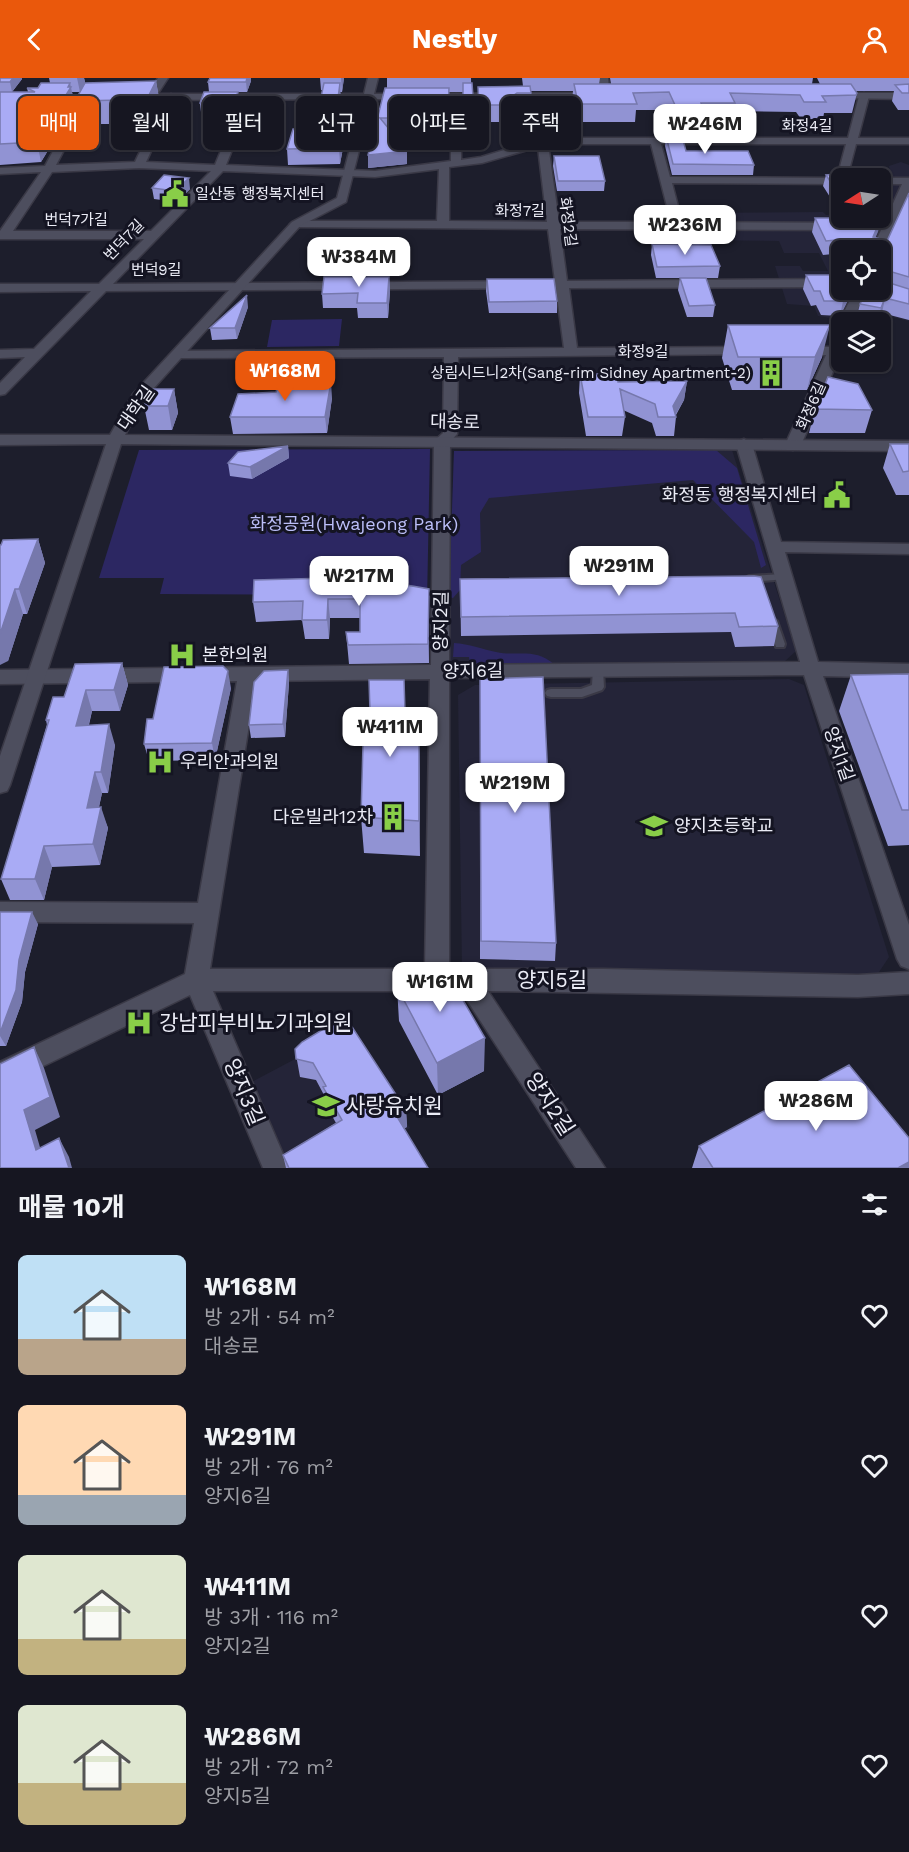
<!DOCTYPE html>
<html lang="ko">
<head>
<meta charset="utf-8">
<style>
	:root { --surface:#161621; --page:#23232e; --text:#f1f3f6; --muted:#9e9fa5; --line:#35353f; --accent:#ea580c }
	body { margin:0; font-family:"Work Sans","Noto Sans KR",sans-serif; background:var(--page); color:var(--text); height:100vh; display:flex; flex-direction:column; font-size:22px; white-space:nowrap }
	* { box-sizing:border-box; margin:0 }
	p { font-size:20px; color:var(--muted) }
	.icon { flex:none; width:33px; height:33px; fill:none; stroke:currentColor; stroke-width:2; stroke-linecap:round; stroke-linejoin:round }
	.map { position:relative; height:1090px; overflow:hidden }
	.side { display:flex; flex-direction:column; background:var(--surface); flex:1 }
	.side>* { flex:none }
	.top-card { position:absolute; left:18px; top:18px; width:600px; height:54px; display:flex; gap:12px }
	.needle { width:39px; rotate:258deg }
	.fabs { position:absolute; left:831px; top:90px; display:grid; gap:12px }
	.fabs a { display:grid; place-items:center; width:60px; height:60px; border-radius:9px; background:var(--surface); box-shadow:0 2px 4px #0004,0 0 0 2px var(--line); font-size:30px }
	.price { position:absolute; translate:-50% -51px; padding:0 14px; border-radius:12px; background:#fff; color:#222; font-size:20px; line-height:39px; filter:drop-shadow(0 2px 3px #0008) }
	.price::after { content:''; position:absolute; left:50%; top:36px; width:18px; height:14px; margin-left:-9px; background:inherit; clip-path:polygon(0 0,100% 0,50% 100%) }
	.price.selected { background:var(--accent); color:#fff }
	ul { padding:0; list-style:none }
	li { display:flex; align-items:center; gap:18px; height:150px; padding:0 18px }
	li span { display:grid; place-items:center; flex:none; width:168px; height:120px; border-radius:9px; color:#555 }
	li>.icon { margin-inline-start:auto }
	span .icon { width:72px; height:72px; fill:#fffc; stroke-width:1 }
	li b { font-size:26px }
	h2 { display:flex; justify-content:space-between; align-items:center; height:72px; padding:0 18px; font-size:26px }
	.tag { padding:0 21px; border-radius:9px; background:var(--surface); box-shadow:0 2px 4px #0004,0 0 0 2px var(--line); font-size:21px; line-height:54px }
	.tag.selected { background:var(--accent); color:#fff }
	header { display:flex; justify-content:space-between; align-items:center; height:78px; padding:0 18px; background:var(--accent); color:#fff; font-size:27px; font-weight:700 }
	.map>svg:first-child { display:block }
	.built { fill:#242438; fill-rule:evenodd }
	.green { fill:#2c2762 }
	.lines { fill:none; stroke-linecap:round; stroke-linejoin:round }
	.lane-casing { stroke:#3a3946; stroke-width:4 }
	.street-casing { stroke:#3a3946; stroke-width:3 }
	.secondary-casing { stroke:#3a3946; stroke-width:3 }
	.lane { fill:#4d4e5e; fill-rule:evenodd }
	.street { fill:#4d4e5e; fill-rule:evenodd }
	.secondary { fill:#4d4e5e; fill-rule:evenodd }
	.wall { fill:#9193d3 }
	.shaded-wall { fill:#7678ac }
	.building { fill:#a9abf5; stroke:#7678ac; stroke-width:1.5 }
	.labels { text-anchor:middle; stroke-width:6; stroke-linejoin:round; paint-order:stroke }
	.far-street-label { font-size:15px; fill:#ebecf6; stroke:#141422 }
	.far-poi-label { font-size:15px; fill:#ebecf6; stroke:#141422; text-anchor:start }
	.street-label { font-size:18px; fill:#ebecf6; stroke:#141422 }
	.poi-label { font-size:18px; fill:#ebecf6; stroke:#141422; text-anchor:start }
	.park-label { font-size:18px; fill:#bcbff9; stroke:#141422 }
	.near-street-label { font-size:21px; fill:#ebecf6; stroke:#141422 }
	.near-poi-label { font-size:21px; fill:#ebecf6; stroke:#141422; text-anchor:start }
</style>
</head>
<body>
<header><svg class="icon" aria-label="back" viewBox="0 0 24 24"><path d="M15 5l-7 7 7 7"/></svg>Nestly<svg class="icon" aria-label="person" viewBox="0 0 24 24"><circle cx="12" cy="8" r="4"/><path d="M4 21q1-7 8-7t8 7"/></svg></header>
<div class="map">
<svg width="909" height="1090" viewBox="0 0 909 1090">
	<rect width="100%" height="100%" fill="#1d1e2c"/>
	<!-- built -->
	<path class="built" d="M901 84 909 87V243L883 237 881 245 856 244 818 238 814 228 787 226 775 188H800L803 193H828L819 175H784L779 163 687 162 678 135 823 134 826 137 841 136 842 140H880V100H843L847 93H890L889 88ZM842 172H880V212H842Z
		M732 372 796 573 784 584 458 588 448 581 454 373Z
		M789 601 804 607 889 879 877 897 462 892 458 617 475 607Z
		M348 953 410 1050 343 1090H283L246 1007Z"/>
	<!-- green -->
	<path class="green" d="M342 241 339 268 267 269 272 242Z
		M430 371 427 525 333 517 160 516 164 500H99L139 372Z
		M716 372 737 390 766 487 761 490 754 464 693 402 489 420 480 435 481 474 461 487 460 512 453 520 449 519 454 373Z
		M454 565C470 566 481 571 496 574 520 579 534 569 555 587L470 588 469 579H453Z"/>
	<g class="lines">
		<defs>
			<path id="lane" d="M783 496 787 497 788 499 787 501 749 504 744 501 749 498Z
				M772 539 777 543 785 566 784 569H776L775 566 767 543Z
				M598 588 603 592 604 609 602 612 582 619H551L547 618 545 615 547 612 551 611H581L592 607 593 592Z"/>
			<path id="street" d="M158 0H168L155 20H149L147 18Z
				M598 0H608L610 20 602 18Z
				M864 15 869 18 858 60H909V66H856L847 100H842V106L672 105 682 144 884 145 902 106H880V100H877H909V115L882 175 872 172 881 152 560 151 567 203 842 201V209L569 210 577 270 746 269 751 270V276L458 279 457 356 450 364 449 587 800 584 736 366 739 363 744 361 752 366 781 464 909 466V476L785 474 818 584 909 586V600L823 598 909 847V891L901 888 897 881 804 597H778L449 600V891H604L858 897 909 894V916L858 919 488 913 605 1090H576L461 913H213L289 1090H263L190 917 0 1009V984L185 896 194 845 0 844V824L198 825 237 603 0 606V592L431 587 434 363 443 355 444 279 179 280 174 279V273L564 270 556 210 106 213 5 316 0 317V305L25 279 0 280V272L34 271 91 213 0 214V206H99L144 161H0V153L41 94 0 96V90L45 88 82 19 87 16 92 19 56 87 135 84 166 19 171 16 176 19 146 84 215 87 243 19 248 16 253 19 226 87 375 93 451 83V19L456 16 461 19V82L481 79 537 62 531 19 536 16 541 19 547 60H848L859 18ZM548 66H651L671 144H559ZM661 66H846L837 100 670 99ZM538 69 547 144 449 143V89L482 85ZM139 90 211 93 151 153H13L52 94ZM439 91 437 143H296L290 146 296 149 548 151 555 203 113 206 223 93 375 99ZM430 601 425 891H210L256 603Z
				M855 212H867L852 244H842L841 247 839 244Z
				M842 252V273L801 367 793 372 788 370 785 367 826 277H801L794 273 801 269H830L837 253Z"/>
			<path id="secondary" d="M368 0H378L374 16 595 15 600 18 595 21H372L346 124 300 148 144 321 125 357 909 363V373L121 366 10 707 7 713 0 715V678L106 366 0 367V357H110L133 316 292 144 337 120 363 21 134 22 129 19 134 16H364Z
				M833 15H909V21L830 20V16Z"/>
		</defs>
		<!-- lane casing -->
		<use href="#lane" class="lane-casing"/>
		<!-- street casing -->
		<use href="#street" class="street-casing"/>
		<!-- secondary casing -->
		<use href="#secondary" class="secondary-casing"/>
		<!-- lane -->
		<use href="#lane" class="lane"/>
		<!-- street -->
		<use href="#street" class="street"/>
		<!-- secondary -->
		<use href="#secondary" class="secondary"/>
	</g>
	<!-- wall -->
	<path class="wall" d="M0 0H22V1L12 14H0Z
		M49 0H84L85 4 80 14H72L75 28 41 84 0 87V14H28L27 10H38L50 5Z
		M210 0H251V3L247 14H209L208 4Z
		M320 0H344L342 14H340L341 23 339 39 323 38 321 19 323 12H321Z
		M387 0H471L472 38H463V14H449L448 43H414L413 53H391L407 73V86L368 90 387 10Z
		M522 0H600L599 6H611L610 0H813L812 6H820L817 0H909V32H898L892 23 894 13H855L857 15 852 35H824L823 41H801L796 34 734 33 732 43H700V46L673 45 667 32H636L635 44H573L574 30 572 23 573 13H531V23L533 27 532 44H479L478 9 523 8Z
		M156 3 160 26 147 53 124 52 123 46H80L75 23Z
		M238 14 239 24 228 48H216L214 38 215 35 201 34 200 25Z
		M342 55 343 70 340 86 288 87 287 71Z
		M666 58 686 73 754 87 753 97H672L665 68Z
		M554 78 605 103 604 113H557L553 88Z
		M826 97 842 100V138L823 108Z
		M152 110 190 111 177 124 154 121Z
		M909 115V242L882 235 877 244 856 241 860 226 880 212V172H842V212H853L840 238 821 237 816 227 811 228 803 211 806 197H839L833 176 823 177 812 154 815 140H880V116L887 134 883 143H880L875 160 887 163Z
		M652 166 720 188 718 200H656L651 177Z
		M389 199 390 213 388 240H358L357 230H323L322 216Z
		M680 200 715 227 713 239H687L678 212Z
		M487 201 557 223V235H489L486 213Z
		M248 229 237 261 212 262 210 250Z
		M728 247 822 279 807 312H732L722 280Z
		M580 296 618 304 687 303 684 322 676 337V339L674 358H656L652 345 623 332 625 339 622 358H586L579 315Z
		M174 311 178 335 172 352H149L144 328Z
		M332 320 327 355 233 356 230 339Z
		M815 331 872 332 865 355H809Z
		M890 366H909V417H896L883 390Z
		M288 368 289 380 252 401 230 398 228 385Z
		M38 461 45 485 27 536H23L8 583 0 467Z
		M754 498 778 548 774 568 735 569 731 554 461 558 460 501Z
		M329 507 429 511V585L349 586 346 554H360V540H330L329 561H305L302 542 256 544 253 524Z
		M122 585 128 607 120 633H92L89 647 115 667 108 715H102L99 729 108 750 100 787 52 789 44 822H10L1 801 47 647 46 642 64 619Z
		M288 592 289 605 285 659 251 660 249 647Z
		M909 596V767L888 768 839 633 851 597Z
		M480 601 556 865 555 883 480 881Z
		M231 610 215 682 149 683 144 666 153 641Z
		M406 667H419L420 778 364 775 361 739Z
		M0 834 38 846 25 894 22 924 6 968H0Z
		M397 909 484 993 438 1017 399 943Z
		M295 971 406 1032 407 1049 404 1050 428 1090H286L283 1077 336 1045 326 1027 324 1017 316 1002 300 999Z
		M699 1068 909 1090H692Z"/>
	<!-- shaded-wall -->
	<path class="shaded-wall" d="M13 0H22V1L12 14 10 4Z
		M77 0H84L85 4 80 14Z
		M247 0H251V3L247 14 246 4Z
		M341 0H344L342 14Z
		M156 3 160 26 147 53 143 29Z
		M70 5 75 28 41 84 37 64Z
		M340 5 341 23 339 39 338 20Z
		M238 14 239 24 228 48 227 39Z
		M517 15 516 27 511 19Z
		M414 30V43L413 53V40Z
		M342 55 343 70 340 86 339 70Z
		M407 73V86L368 90V77Z
		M189 100 190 111 177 124 175 113Z
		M890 122 887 134 883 143 886 131Z
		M881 140 878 154 870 172 873 159Z
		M389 199 390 213 388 240 387 225Z
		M849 212H853L840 238 843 223Z
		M247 217 248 229 237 261 235 250Z
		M885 220 882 235 877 244 881 230Z
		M830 247 822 279 807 312 815 279Z
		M687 303 684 322 674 339 673 328Z
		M331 304 332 320 327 355 325 339Z
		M174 311 178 335 172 352 168 328Z
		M288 368 289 380 252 401 250 389Z
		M38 461 45 485 27 536 19 511Z
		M15 511 23 536 8 583 0 587V556Z
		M429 511V585L428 566Z
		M328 521 330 540 329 561 327 542Z
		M122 585 128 607 120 633 114 612Z
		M288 592 289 605 285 659 283 646Z
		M228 593 231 610 215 682 212 665Z
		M86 612 92 633 83 669 76 648Z
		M109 646 115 667 108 715 101 694Z
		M419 667 420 703V778L419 743Z
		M95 694 102 715 94 751 87 730Z
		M101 729 108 750 100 787 93 766Z
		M44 768 52 789 44 822 35 801Z
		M32 834 38 846 25 894 22 924 6 968 0 958V955Z
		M485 960 484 993 438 1017 437 985Z
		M34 969 44 990 60 1039 35 1052 46 1090 36 1072 24 1032Z
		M406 1032 407 1049 398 1054 396 1037Z
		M59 1060 69 1079 72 1090H69Z
		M909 1084V1090H898Z"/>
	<!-- building -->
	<path class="building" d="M0 0H13L10 4H0Z
		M210 0H247L246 4H208Z
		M156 3 143 29H119L122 22 75 23 85 5Z
		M41 5H70L68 9H71L37 64 0 66V14H35L27 10H38Z
		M324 5H340L338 20 321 19Z
		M463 5H472L473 19H463Z
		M574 6H851L857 15 856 17 822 18 826 24H804L800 17 730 15 735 25H701L702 28 675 27 669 14 633 15 637 26H574L578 25Z
		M909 6V15H902L895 7Z
		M530 8 531 15H517L511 19 514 22 532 23 533 27H479L478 9Z
		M385 10H449L448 30H414L413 40H380L407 73 368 77Z
		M204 14H238L227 39 214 38 219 25H200Z
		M293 51 342 55 339 70 287 71Z
		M666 58H682L686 73H748L754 87 673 86Z
		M554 78H599L605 103H558Z
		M867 94 871 100H842V122L826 97Z
		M164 97 189 100 175 113 152 110Z
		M909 115V199L882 191V195L880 196V172H842V180L836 162 826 163 815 140H881L873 159 887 163Z
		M880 116 884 121 890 122 886 131H880Z
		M652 166 711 167 720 188 657 189Z
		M806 197H842V212H849L843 223H824L820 213H814Z
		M324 199H389L387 225H357L358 215 322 216Z
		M680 200H706L715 227 689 228Z
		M487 201H554L557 223 489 224Z
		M880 202 909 211V226L885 220 881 230 860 226 867 212H880Z
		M247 217 235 250H210Z
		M728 247H830L815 279H738Z
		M580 296H617L618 304 687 303 673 328 676 339H658L655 326 620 311 625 339H588Z
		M828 299 858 306 872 332 815 331Z
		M331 304 325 339H230L238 316 276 314 279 305Z
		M151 311H174L168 328H144Z
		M890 366H909V393L903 394Z
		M288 368 250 389 228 385 238 374Z
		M38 461 19 511H15L0 556V467H1L3 462Z
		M754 498 761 499 778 548 739 549 735 535 461 539 460 501Z
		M329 500 328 507 389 504 429 511 428 566 348 567 346 554H360V521H328L327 542H302L303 523 253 524 254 502Z
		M122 585 114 612H86L76 648 109 646 101 694H95L87 730 101 729 93 766 44 768 35 801H1L49 642H46L53 619H64L75 586Z
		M223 588 228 593 212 665 144 666 147 641H153L164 589Z
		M288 592 283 646 249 647 254 604 264 593Z
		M909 596V732H902L851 597Z
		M543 599 556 865 481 863 480 601Z
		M369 602H404L406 667H419V743L361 739 363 666H371Z
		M0 834H32L19 882 16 912 0 955Z
		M442 886 485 960 437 985 397 909Z
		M345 938 406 1032 396 1037 428 1090H289L283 1077 342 1042 323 1009 326 1008 313 985 296 981 295 971 302 964Z
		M34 969 50 1019 24 1032 36 1072 59 1060 69 1090H0V986Z
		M849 987 909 1060V1084L898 1090H713L699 1068Z"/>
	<!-- icons -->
	<defs>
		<symbol id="civic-bare" viewBox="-9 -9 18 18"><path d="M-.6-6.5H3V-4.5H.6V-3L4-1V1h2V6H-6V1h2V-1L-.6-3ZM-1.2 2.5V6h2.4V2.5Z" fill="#89ce48" stroke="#141422" stroke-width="2.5" paint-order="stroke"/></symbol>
		<symbol id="building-bare" viewBox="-9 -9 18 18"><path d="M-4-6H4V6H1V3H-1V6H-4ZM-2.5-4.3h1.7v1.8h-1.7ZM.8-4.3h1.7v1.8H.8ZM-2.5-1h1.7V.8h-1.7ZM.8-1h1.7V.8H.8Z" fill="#89ce48" stroke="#141422" stroke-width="2.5" paint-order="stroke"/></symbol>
		<symbol id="hospital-bare" viewBox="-9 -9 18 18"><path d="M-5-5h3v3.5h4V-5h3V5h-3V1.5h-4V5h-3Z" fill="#89ce48" stroke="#141422" stroke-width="2.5" paint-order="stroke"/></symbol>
		<symbol id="school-bare" viewBox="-9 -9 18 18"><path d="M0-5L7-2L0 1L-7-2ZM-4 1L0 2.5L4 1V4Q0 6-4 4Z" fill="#89ce48" stroke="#141422" stroke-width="2.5" paint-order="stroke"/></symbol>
	</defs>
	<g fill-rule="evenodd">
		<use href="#civic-bare" x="156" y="97" width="38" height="38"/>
		<use href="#building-bare" x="752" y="276" width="38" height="38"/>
		<use href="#civic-bare" x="818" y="398" width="38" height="38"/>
		<use href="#hospital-bare" x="163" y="558" width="38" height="38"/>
		<use href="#hospital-bare" x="141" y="665" width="38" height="38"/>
		<use href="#building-bare" x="374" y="720" width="38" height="38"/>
		<use href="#school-bare" x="635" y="729" width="38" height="38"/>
		<use href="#hospital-bare" x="120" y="926" width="38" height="38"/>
		<use href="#school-bare" x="307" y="1009" width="38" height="38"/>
	</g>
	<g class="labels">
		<!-- far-street labels -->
		<g class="far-street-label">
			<text x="807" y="53">화정4길</text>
			<text x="520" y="138">화정7길</text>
			<text x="76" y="147">번덕7가길</text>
			<text transform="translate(568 144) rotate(82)" y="5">화정2길</text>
			<text transform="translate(124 162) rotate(-46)" y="5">번덕7길</text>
			<text x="156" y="197">번덕9길</text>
			<text x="643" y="279">화정9길</text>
			<text transform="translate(811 328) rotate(-66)" y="5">화정6길</text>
		</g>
		<!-- far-poi labels -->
		<g class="far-poi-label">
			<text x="195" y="121">일산동 행정복지센터</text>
			<text x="751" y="300" text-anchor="end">상림시드니2차(Sang-rim Sidney Apartment-2)</text>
		</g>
		<!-- street labels -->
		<g class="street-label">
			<text transform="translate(136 330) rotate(-55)" y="6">대학길</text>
			<text transform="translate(455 344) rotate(1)" y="6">대송로</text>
			<text transform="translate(441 543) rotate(-89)" y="6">양지2길</text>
			<text transform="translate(473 593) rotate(-1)" y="6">양지6길</text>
			<text transform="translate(839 676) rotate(71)" y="6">양지1길</text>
		</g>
		<!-- poi labels -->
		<g class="poi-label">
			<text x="817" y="423" text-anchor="end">화정동 행정복지센터</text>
			<text x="202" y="583">본한의원</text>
			<text x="180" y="690">우리안과의원</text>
			<text x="373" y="745" text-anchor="end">다운빌라12차</text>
			<text x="674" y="754">양지초등학교</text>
		</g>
		<!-- park labels -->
		<g class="park-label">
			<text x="354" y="452">화정공원(Hwajeong Park)</text>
		</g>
		<!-- near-street labels -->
		<g class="near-street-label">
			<text x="552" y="909">양지5길</text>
			<text transform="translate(244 1014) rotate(67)" y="7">양지3길</text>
			<text transform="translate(550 1026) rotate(57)" y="7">양지2길</text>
		</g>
		<!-- near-poi labels -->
		<g class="near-poi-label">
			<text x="159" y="952">강남피부비뇨기과의원</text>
			<text x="346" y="1035">사랑유치원</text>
		</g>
	</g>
</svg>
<div class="fabs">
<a><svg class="needle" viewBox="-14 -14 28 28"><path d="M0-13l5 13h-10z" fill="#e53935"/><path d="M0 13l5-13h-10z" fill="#9e9fa5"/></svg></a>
<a><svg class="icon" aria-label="locate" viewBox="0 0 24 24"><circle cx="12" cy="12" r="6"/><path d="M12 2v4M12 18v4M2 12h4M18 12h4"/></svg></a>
<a><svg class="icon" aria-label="layers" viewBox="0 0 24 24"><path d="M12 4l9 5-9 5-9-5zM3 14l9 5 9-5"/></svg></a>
</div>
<b class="price" style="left:705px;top:77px">₩246M</b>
<b class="price" style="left:685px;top:178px">₩236M</b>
<b class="price" style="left:359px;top:210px">₩384M</b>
<b class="price selected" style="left:285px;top:324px">₩168M</b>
<b class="price" style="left:619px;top:519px">₩291M</b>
<b class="price" style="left:359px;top:529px">₩217M</b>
<b class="price" style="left:390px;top:680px">₩411M</b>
<b class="price" style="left:515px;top:736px">₩219M</b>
<b class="price" style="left:440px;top:935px">₩161M</b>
<b class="price" style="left:816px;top:1054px">₩286M</b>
<div class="top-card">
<a class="tag selected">매매</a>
<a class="tag">월세</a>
<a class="tag">필터</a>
<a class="tag">신규</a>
<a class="tag">아파트</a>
<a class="tag">주택</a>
</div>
</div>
<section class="side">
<h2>매물 10개<svg class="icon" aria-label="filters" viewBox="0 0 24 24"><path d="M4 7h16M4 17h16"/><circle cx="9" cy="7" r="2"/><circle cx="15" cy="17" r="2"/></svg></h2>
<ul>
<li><span style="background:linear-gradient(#bfe0f5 70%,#b9a48a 0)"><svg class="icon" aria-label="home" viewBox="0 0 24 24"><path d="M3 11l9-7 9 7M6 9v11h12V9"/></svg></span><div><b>₩168M</b><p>방 2개 · 54 m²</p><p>대송로</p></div><svg class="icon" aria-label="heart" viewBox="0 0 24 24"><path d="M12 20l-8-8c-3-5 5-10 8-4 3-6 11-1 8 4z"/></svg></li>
<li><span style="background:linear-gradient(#ffd9b3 75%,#9aa5b1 0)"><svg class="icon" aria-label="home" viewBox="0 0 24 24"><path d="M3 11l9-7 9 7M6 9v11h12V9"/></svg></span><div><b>₩291M</b><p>방 2개 · 76 m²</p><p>양지6길</p></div><svg class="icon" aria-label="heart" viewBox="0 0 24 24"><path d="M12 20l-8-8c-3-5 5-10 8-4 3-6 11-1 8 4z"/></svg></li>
<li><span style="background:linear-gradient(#dfe7d0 70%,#c2b280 0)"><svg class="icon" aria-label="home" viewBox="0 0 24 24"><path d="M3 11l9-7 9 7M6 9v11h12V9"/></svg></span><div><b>₩411M</b><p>방 3개 · 116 m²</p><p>양지2길</p></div><svg class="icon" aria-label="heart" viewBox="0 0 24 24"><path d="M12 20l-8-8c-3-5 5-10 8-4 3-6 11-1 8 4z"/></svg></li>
<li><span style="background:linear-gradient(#dfe7d0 65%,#c2b280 0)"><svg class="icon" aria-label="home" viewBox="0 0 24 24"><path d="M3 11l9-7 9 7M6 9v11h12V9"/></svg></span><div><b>₩286M</b><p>방 2개 · 72 m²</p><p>양지5길</p></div><svg class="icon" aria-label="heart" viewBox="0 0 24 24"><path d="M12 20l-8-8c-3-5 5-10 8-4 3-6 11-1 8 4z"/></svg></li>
</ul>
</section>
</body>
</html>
